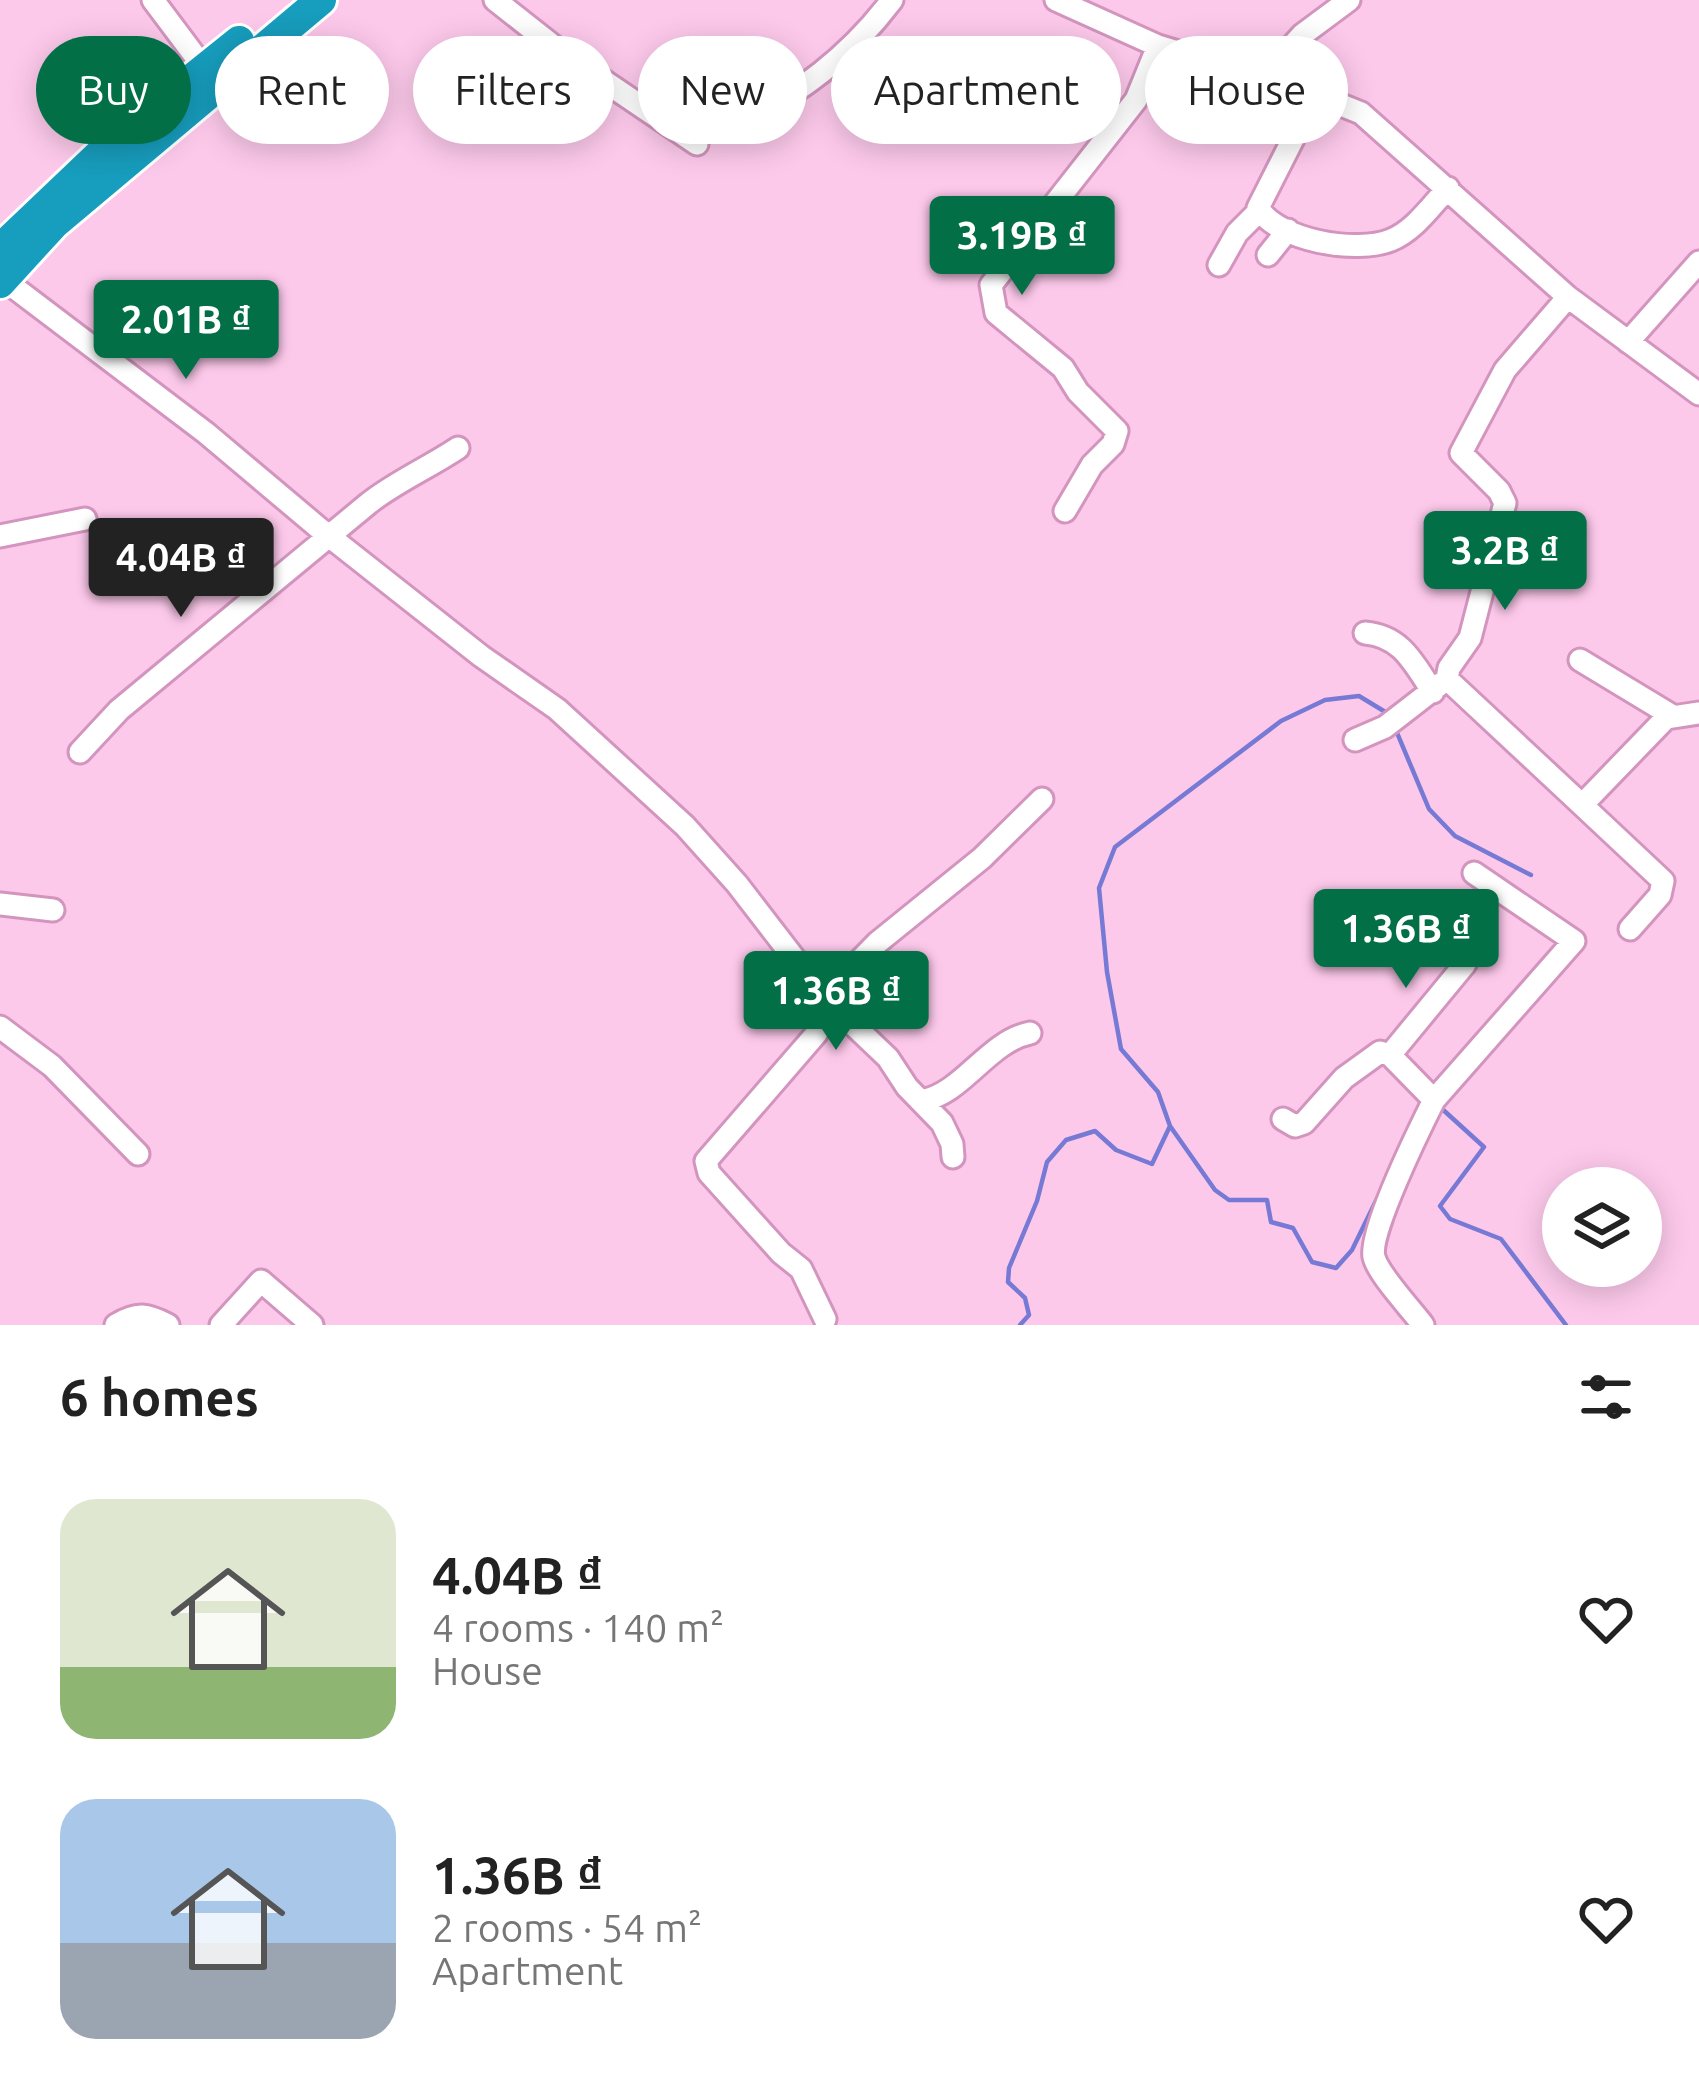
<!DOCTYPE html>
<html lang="en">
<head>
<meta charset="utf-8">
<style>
	:root { --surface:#fff; --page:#f6f6f6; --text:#222; --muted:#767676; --accent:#026f47 }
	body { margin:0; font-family:Ubuntu,sans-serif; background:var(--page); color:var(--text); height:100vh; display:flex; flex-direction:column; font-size:45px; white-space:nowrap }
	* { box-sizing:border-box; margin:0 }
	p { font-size:39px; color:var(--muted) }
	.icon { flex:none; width:66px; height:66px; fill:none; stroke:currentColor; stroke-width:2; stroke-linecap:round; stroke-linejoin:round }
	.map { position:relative; height:1325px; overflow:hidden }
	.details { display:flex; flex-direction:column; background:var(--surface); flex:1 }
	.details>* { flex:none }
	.hud { position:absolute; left:36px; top:36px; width:1629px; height:108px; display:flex; gap:24px }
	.controls { position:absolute; left:1542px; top:1167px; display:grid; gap:24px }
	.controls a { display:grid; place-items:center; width:120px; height:120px; border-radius:50%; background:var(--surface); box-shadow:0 6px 30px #0003; font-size:60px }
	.price { position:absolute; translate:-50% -102px; padding:0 27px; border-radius:12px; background:var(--accent); color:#fff; font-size:39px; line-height:78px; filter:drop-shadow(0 3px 6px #0008) }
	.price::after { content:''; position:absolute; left:50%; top:72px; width:36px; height:27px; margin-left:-18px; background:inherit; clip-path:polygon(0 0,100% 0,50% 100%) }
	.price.selected { background:#222; color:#fff }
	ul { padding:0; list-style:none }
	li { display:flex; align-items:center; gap:36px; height:300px; padding:0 60px }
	li span { display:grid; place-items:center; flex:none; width:336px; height:240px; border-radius:36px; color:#555 }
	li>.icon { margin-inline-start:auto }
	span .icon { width:144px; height:144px; fill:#fffc; stroke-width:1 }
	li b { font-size:51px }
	h2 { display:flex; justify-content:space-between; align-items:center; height:144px; padding:0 60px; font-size:51px }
	.pill { padding:0 42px; border-radius:54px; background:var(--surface); box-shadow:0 6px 30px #0003; font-size:42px; line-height:108px }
	.pill.selected { background:var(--accent); color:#fff }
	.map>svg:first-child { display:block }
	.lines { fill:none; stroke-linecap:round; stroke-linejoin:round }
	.stream { stroke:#767ad5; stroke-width:4.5 }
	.minor-casing { stroke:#d395be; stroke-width:27 }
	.highway-casing { stroke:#fff; stroke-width:36 }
	.minor { stroke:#fff; stroke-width:21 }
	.highway { stroke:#179dbd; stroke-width:30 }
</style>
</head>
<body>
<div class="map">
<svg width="1699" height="1325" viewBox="0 0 1699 1325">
	<rect width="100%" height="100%" fill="#fdc9eb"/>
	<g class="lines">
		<!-- stream -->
		<path class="stream" d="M1395 728 1429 809 1455 836 1531 875
			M1440 1107 1484 1147 1440 1206 1450 1219 1501 1239 1566 1325
			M1170 1126 1215 1190 1229 1200H1267L1271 1222 1293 1228 1312 1262 1336 1268 1352 1250 1393 1166
			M1020 1325 1029 1315 1025 1298 1008 1282 1009 1268 1037 1201 1047 1162 1066 1140 1095 1131 1116 1150 1152 1164 1170 1126 1158 1092 1121 1049 1107 972 1099 888 1115 847 1281 721 1325 700 1359 696 1387 713"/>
		<defs>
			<path id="minor" d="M153 0 204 68
				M495 0 561 52 697 144
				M1056 0 1158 46 1309 92 1361 113 1568 297 1699 394
				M1263 78 1302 35 1349 0
				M1309 92 1293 139 1258 208C1279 241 1356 254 1391 240 1414 231 1431 206 1448 188
				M735 126C799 94 849 57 892 0
				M1268 255 1288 230
				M1219 265 1237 233 1259 211
				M3 279 206 433 320 529 481 656 557 709 685 826 737 884 824 997 888 1058 907 1087 942 1123 952 1144 953 1157
				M1568 297 1505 370 1461 453 1499 491 1505 503 1470 638 1449 668 1447 679 1582 805 1666 718 1699 713
				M1628 342 1699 262
				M1065 511 1092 465 1113 444 1117 431 1078 392 1063 368 996 313 991 285 1136 100 1158 46
				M0 536 85 519
				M1365 633C1402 636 1414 664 1433 692
				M1580 660 1671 715
				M1355 740 1385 727 1447 679
				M80 752 119 710 369 503C397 481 428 468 458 448
				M1582 805 1663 881 1660 895 1630 929
				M0 904 53 910
				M0 1027 52 1066 138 1154
				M1390 1055 1465 964
				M1434 1100 1574 941 1474 873
				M921 1101C963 1094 987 1042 1030 1033
				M1283 1119 1295 1126 1304 1123 1344 1078 1380 1052 1390 1055 1434 1100C1421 1126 1368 1233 1374 1257 1378 1274 1411 1309 1423 1325
				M825 1319 801 1269 781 1253 709 1173 706 1161 816 1034 822 1021 824 997 877 943 982 858 1042 799
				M116 1325C137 1312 147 1314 168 1325
				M221 1325 261 1281 312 1325"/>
			<path id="highway" d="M0 249 108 146 239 41
				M0 283 54 224 321 0"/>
		</defs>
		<!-- minor casing -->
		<use href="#minor" class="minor-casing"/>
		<!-- highway casing -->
		<use href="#highway" class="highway-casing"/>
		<!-- minor -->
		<use href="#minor" class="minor"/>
		<!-- highway -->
		<use href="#highway" class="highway"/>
	</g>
</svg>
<div class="controls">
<a><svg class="icon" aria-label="layers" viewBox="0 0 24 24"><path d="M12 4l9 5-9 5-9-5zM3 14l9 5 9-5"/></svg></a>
</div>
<b class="price" style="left:1022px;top:298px">3.19B ₫</b>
<b class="price" style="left:186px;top:382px">2.01B ₫</b>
<b class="price" style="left:1505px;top:613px">3.2B ₫</b>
<b class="price selected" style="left:181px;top:620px">4.04B ₫</b>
<b class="price" style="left:1406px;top:991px">1.36B ₫</b>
<b class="price" style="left:836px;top:1053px">1.36B ₫</b>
<div class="hud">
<a class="pill selected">Buy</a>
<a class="pill">Rent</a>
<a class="pill">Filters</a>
<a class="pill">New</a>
<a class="pill">Apartment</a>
<a class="pill">House</a>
</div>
</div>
<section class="details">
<h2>6 homes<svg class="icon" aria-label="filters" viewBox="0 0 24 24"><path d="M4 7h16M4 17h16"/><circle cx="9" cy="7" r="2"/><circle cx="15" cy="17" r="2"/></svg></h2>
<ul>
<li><span style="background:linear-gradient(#dfe7d0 70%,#8fb573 0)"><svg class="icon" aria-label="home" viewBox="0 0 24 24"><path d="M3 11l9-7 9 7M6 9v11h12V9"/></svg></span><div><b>4.04B ₫</b><p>4 rooms · 140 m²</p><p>House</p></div><svg class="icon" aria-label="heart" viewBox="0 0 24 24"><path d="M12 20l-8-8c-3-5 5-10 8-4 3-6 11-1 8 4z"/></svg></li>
<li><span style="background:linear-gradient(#a9c7e8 60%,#9aa5b1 0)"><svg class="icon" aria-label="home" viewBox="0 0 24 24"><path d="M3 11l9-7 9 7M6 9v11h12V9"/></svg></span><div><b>1.36B ₫</b><p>2 rooms · 54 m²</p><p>Apartment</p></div><svg class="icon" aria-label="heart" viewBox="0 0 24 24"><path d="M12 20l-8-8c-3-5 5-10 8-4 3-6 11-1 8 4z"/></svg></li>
</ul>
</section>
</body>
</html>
